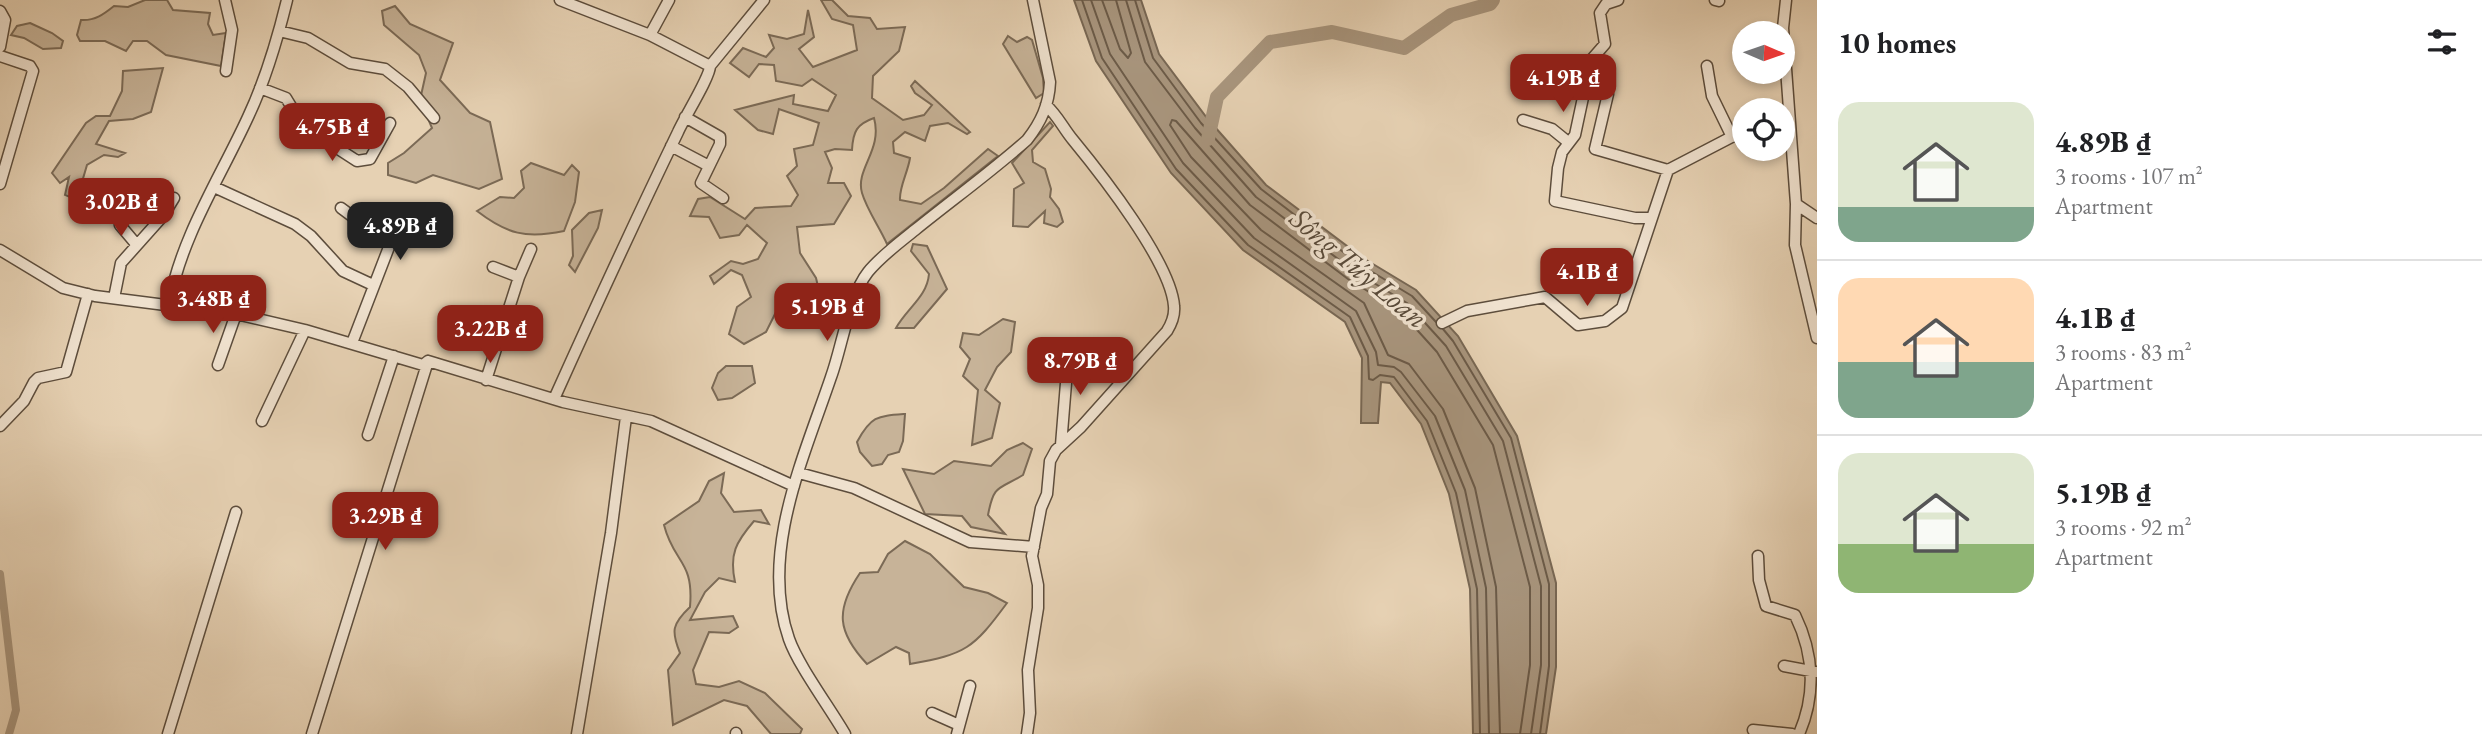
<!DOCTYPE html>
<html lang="en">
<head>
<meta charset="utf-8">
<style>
	:root { --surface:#fff; --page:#f6f6f6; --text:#202124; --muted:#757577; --line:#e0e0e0; --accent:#8f2418 }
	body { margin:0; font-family:"EB Garamond",serif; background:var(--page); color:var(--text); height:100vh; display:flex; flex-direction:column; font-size:26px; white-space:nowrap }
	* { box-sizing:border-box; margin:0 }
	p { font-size:23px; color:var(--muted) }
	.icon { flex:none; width:38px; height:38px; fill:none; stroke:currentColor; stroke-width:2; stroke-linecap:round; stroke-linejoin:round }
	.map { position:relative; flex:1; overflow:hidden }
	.details { display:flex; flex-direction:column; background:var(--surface); width:665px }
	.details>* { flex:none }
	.needle { width:46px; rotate:92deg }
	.buttons { position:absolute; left:1732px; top:21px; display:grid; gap:14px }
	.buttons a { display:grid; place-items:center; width:63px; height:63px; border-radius:50%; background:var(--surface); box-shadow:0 4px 10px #0003; font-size:35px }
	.price { position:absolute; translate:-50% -60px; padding:0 16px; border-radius:14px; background:var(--accent); color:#fff; font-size:23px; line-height:46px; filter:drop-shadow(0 2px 4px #0008) }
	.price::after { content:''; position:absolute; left:50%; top:42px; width:21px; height:16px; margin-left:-10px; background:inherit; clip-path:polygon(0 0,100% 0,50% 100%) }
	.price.on { background:#222; color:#fff }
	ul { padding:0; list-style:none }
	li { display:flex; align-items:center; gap:21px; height:175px; padding:0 21px }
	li+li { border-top:2px solid var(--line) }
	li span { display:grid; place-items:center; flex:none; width:196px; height:140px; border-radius:21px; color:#555 }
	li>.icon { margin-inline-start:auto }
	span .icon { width:84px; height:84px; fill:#fffc; stroke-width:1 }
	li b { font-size:30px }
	h2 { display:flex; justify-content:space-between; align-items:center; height:84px; padding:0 21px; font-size:30px }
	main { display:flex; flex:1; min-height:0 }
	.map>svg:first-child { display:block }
	.green { fill:#c7b398; stroke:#7b6a56; stroke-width:2 }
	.water { fill:#a8957d; stroke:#786753; stroke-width:2 }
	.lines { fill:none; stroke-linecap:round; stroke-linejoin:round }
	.shore { stroke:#6c5b48; stroke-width:2 }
	.canal { stroke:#a8957d; stroke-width:8 }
	.river { stroke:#a8957d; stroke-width:14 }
	.minor-casing { stroke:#5d4d3c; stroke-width:13 }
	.minor { stroke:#efe1ce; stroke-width:10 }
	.labels { text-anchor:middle; stroke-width:7; stroke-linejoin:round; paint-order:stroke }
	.water-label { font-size:30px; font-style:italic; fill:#594a39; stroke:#efe1ce }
</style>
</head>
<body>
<main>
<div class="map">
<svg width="1817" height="734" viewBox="0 0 1817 734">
	<rect width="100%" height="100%" fill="#e6d1b3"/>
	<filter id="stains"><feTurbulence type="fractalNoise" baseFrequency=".00286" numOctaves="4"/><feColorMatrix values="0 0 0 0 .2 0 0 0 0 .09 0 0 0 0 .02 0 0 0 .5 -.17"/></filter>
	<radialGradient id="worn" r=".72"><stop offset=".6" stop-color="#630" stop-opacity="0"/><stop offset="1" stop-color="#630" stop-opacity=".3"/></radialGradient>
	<!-- green -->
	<path class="green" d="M145 0H167L173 10 210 13 208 24 213 35 226 33 221 66 166 55 147 41H133L126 51 105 41H80L77 35 81 20C95 21 104 14 114 6L128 7Z
		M821 0H832L848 16 870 18 877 29 905 27 899 51 873 76 872 98 903 120 924 115 932 105 915 93 911 86 915 81 970 132 967 134 948 123 930 126 925 141 905 132 893 142 894 153 910 158C908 172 899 187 900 200L921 204 944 188 988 149 998 156 887 244C880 228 867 210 862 193 855 169 883 150 874 118 857 124 853 131 852 150L835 149 825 152 832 168 828 183H844L851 196 834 224 797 227 800 253 816 278 820 295 804 317 791 321 793 300 784 296 766 332 744 344 729 334 737 307 751 297 742 275 731 270 714 284 710 276 731 261 743 264 758 259 767 243 747 225 739 235 720 238 709 217 690 216 698 199 710 197 745 219 755 208 791 206 798 195 787 176 797 166 794 149 813 145 819 123 779 109 773 134 758 130 735 110 794 95 793 104 828 111 836 95 812 79 802 86 776 81 774 65 759 64 749 77 730 63 743 48 766 57 774 48 769 35 787 39 804 34 808 10 814 37 799 49 813 67 857 50 853 25 832 19Z
		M395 6 410 24 453 43 440 80 470 113 490 122 502 179 479 189 433 175 416 183 388 175V163L404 153 432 128 420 100 426 73 419 55 384 25 382 11Z
		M30 23 52 33 63 41 61 48 43 49 24 38 11 35 17 26Z
		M1008 36 1017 42 1027 37 1032 40 1043 78 1044 93 1036 98 1003 44Z
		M163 68 151 112 133 119 109 121 96 144 125 153 118 157 104 155 87 165 82 182 89 199H75L65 195 69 177 60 183 52 173 86 123 96 116H110L122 91 123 71Z
		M1050 122 1053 126 1032 150 1033 162 1045 169 1051 189 1050 197 1059 209 1063 222 1057 227 1044 223 1045 211 1028 227 1013 226 1014 189 1024 183 1012 163Z
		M531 163 564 175 572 165 579 172 575 202 564 231C526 239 507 234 477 211L500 197 514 198 524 188 521 171Z
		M602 210 598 228 575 272 569 265 573 256 572 230 589 213Z
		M913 244 927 246 947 289 914 328H896C907 308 927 297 929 274L911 251Z
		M1003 319 1015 322 1011 352 997 367 985 390 1000 403 992 438 972 445 978 390 963 376 970 359 960 347 963 333 979 335Z
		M726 366H752L755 383 732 398 718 400 712 388 718 373Z
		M905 414 903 441 899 452 888 455 882 464 872 466 860 452 857 442C871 416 877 416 905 414Z
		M1023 443 1032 449 1023 475C999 490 994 483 988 515L1005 534 971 527 962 516 925 514 903 469 934 474 954 461 991 466 1007 450Z
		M724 473 721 493 734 512 761 510 769 524 754 521C736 542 729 554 735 582L719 578 705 592 690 620 733 616 738 627 729 633 709 632 693 670 696 684 719 687 739 681 765 693 802 729 800 734H771L747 706 724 700 673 725 668 670 680 653C671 631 672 624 690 607 694 560 674 564 664 525L699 501 709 481Z
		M905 541 930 554 964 587 988 593 1007 603C973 649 966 654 910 664L909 653 896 647 867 664C837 632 835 610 860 573L878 572 888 554Z"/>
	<!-- water -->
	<path class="water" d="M1074 0H1141L1159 54 1207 118 1266 185 1363 258 1416 290 1458 336 1517 436 1556 583V667L1546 734H1473L1470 589 1449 494 1421 424 1390 383 1381 382 1378 423H1361L1362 358 1345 322 1243 250 1171 173 1096 61Z"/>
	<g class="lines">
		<!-- shore -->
		<path class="shore" d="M1082 0 1102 58 1176 169 1248 245 1350 317 1368 356 1369 379 1373 380 1380 375 1394 377 1427 421 1456 493 1477 589 1480 734
			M1091 0 1110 54 1183 163 1254 238 1356 311 1376 352 1378 365 1394 367 1401 372 1435 416 1465 490 1486 588 1489 734
			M1102 0 1120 49 1128 58 1131 53 1116 0
			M1126 0 1145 62 1195 128 1256 197 1354 271 1407 303 1446 346 1503 441 1541 586V665L1531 734
			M1135 0 1153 58 1201 123 1261 189 1359 264 1412 296 1436 322
			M1443 329 1453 341 1511 438 1549 584V666L1540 734
			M1500 734 1496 587 1475 488 1443 409 1409 364 1388 355 1364 303 1261 230 1191 157 1170 125 1172 120 1176 121 1250 205 1348 279 1400 311 1437 352 1493 445 1530 587V665L1520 734"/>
		<!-- canal -->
		<path class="canal" d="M0 574 16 710 9 734"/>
		<!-- river -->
		<path class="river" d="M1208 139 1217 97 1270 42 1332 32 1404 48 1451 15 1490 4 1493 0"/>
		<defs>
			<path id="minor" d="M225 0 232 30 226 71
				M560 0 650 35 710 66
				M1618 0 1606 4 1600 13 1605 44 1591 60 1575 135 1562 152 1558 168 1555 201 1635 218H1650
				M1715 0 1719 1
				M1786 0 1783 28 1796 204 1795 245 1817 338
				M0 11 5 20 0 47
				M279 31 308 38 350 63 385 69 408 87 434 118
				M650 35 669 0
				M0 56 30 66 33 71 0 184
				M1707 66 1712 96 1732 137
				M260 88 286 98 303 126 357 161 370 159 390 123
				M1608 94 1595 149 1668 170 1745 130
				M685 117 720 137V144L701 183 723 198
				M1523 120 1552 129 1568 142
				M671 146 709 166
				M214 187 295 224 311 236 343 271 373 285
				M134 203 120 225 136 244
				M1796 204 1817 218
				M341 208 388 243 389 247 352 343
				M382 238 381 229 388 219
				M0 250 63 288 95 296 236 314 305 330 423 365 428 361 563 402 651 421 794 486
				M493 267 519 277
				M114 298 121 263 163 216 174 198
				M169 304C181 237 220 178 248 117 266 79 277 41 287 0
				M1442 323 1467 311 1545 297 1578 325 1605 321 1622 308 1668 170
				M218 365 236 314
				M486 380 519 277 531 249
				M554 399C594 310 635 221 678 132 684 118 710 77 710 66L764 0
				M262 421 305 330
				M0 426 24 401 34 382 38 378 66 372 88 294
				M368 435 394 356
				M1061 445 1069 346
				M799 473 854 488 970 542 1034 547
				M1758 556 1759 580 1766 606 1795 615C1814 654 1816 695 1799 734
				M1784 666 1816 672
				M932 713 959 725
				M1753 730 1792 734
				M168 734 236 512
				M312 734 428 361
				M577 734 611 533 626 417
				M736 734V733
				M845 734C830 708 798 665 789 639 759 553 804 457 831 377 842 347 849 296 868 272 881 256 899 243 915 230 952 200 991 172 1027 140 1041 122 1049 105 1050 82L1033 0
				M957 734 970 686
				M1027 734 1030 713 1028 670 1038 608V585L1032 556 1041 508 1047 494 1050 461 1056 450 1081 427 1167 331C1172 323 1175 316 1174 306 1171 263 1101 174 1073 140 1063 128 1058 116 1046 105"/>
		</defs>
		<!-- minor casing -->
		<use href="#minor" class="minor-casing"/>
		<!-- minor -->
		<use href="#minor" class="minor"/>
	</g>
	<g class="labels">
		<!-- water labels -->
		<g class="water-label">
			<text transform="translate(1359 268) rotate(40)" y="10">Sông Túy Loan</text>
		</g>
	</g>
	<rect width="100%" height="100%" filter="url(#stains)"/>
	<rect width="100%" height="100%" fill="url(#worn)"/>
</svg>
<div class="buttons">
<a><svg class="needle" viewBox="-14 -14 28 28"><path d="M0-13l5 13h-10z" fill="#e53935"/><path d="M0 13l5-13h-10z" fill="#757577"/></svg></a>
<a><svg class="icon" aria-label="locate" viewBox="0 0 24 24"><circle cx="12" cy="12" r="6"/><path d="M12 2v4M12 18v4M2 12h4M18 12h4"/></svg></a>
</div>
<b class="price" style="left:1563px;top:114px">4.19B ₫</b>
<b class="price" style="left:332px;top:163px">4.75B ₫</b>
<b class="price" style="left:121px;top:238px">3.02B ₫</b>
<b class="price on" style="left:400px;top:262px">4.89B ₫</b>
<b class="price" style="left:1587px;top:308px">4.1B ₫</b>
<b class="price" style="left:213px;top:335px">3.48B ₫</b>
<b class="price" style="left:827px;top:343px">5.19B ₫</b>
<b class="price" style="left:490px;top:365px">3.22B ₫</b>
<b class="price" style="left:1080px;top:397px">8.79B ₫</b>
<b class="price" style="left:385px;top:552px">3.29B ₫</b>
</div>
<section class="details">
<h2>10 homes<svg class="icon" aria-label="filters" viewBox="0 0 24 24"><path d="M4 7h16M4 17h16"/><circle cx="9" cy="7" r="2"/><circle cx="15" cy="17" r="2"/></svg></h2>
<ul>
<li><span style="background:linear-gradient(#dfe7d0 75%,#7fa58c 0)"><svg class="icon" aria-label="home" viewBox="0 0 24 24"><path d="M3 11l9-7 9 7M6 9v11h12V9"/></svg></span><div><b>4.89B ₫</b><p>3 rooms · 107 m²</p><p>Apartment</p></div></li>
<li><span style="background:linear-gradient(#ffd9b3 60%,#7fa58c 0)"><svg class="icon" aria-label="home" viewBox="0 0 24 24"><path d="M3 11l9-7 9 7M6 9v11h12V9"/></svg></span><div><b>4.1B ₫</b><p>3 rooms · 83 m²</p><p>Apartment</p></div></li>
<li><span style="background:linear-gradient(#dfe7d0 65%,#8fb573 0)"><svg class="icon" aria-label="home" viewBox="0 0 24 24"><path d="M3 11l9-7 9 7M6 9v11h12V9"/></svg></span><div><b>5.19B ₫</b><p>3 rooms · 92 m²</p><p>Apartment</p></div></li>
</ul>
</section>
</main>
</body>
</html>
